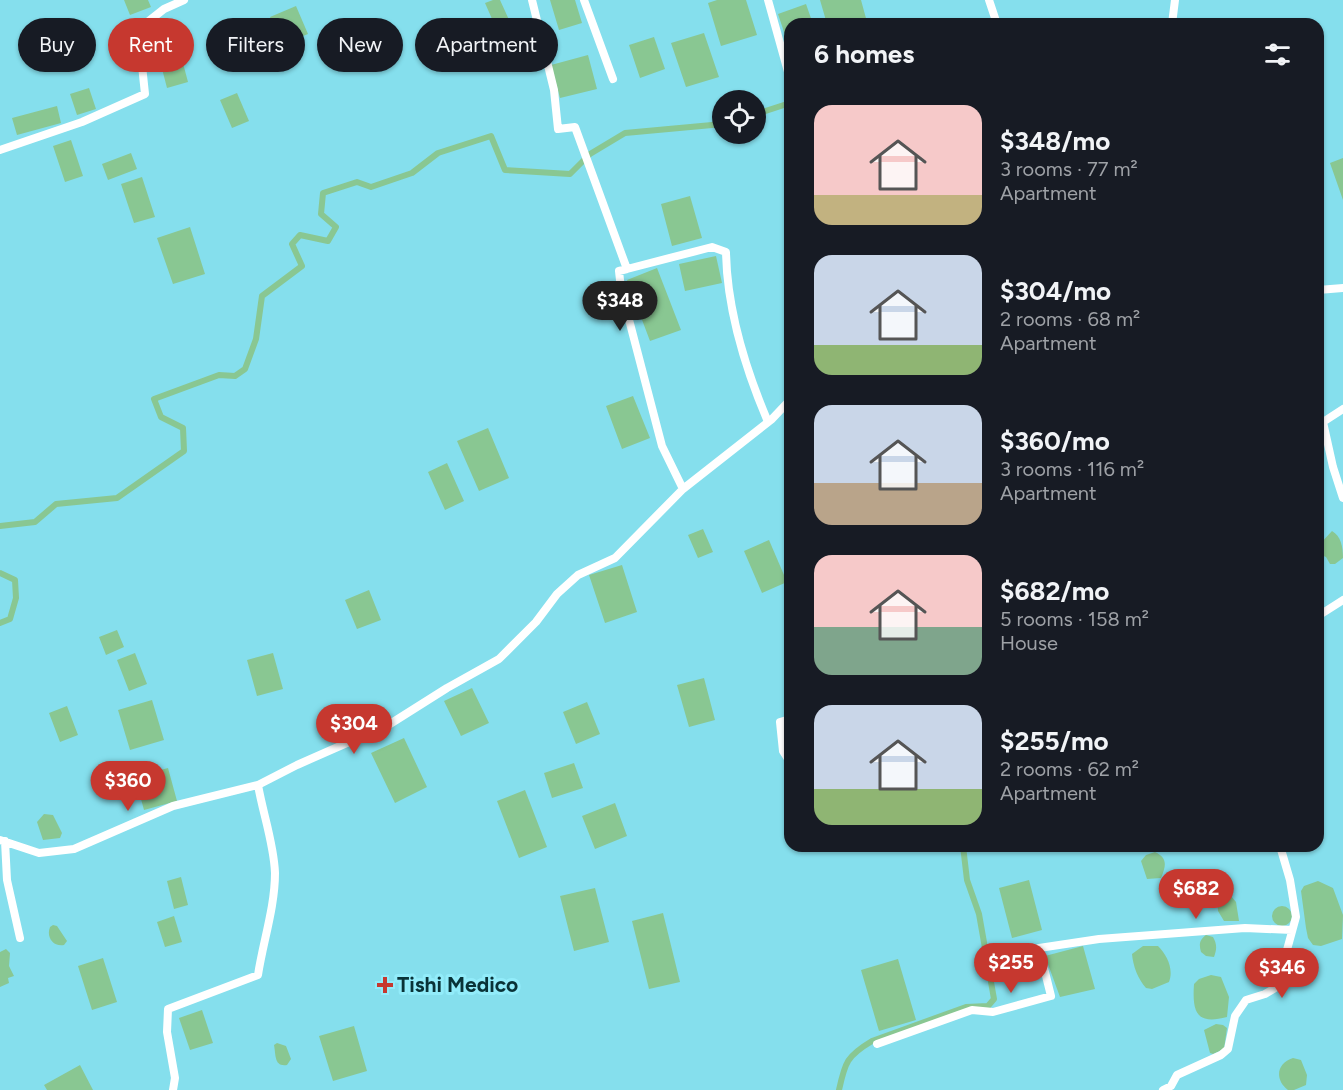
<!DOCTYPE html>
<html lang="en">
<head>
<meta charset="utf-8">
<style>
	:root { --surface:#171b24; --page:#242831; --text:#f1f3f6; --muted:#9ea1a6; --accent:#c6382f }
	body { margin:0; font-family:Figtree,sans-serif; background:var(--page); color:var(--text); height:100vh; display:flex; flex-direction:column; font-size:22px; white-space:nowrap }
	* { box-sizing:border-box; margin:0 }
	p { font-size:20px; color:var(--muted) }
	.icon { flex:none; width:33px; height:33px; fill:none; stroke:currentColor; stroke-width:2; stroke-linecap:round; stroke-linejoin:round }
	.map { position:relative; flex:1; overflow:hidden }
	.details { position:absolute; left:784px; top:18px; width:540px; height:834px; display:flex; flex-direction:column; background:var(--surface); border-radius:18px; box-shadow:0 2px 4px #0004 }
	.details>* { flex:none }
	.banner { position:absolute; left:18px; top:18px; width:570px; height:54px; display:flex; gap:12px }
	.controls { position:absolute; left:712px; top:90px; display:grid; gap:12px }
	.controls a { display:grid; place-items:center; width:54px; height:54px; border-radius:50%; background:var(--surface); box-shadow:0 2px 4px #0004; font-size:30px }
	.price { position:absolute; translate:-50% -51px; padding:0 14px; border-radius:21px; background:var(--accent); color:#fff; font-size:20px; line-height:39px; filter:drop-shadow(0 2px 3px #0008) }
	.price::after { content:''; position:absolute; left:50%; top:36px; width:18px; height:14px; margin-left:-9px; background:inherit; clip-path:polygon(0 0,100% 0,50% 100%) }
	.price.on { background:#222; color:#fff }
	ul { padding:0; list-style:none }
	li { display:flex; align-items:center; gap:18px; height:150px; padding:0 30px }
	li span { display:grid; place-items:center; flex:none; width:168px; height:120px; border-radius:18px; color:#555 }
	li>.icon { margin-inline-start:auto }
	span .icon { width:72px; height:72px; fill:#fffc; stroke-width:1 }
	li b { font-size:26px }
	h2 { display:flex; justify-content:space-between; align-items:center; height:72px; padding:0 30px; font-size:26px }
	.tag { padding:0 21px; border-radius:27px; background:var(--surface); box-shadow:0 2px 4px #0004; font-size:21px; line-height:54px }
	.tag.on { background:var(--accent); color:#fff }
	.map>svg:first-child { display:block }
	.water { fill:#89c792 }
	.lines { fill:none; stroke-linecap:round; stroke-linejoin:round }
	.canal { stroke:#89c792; stroke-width:6 }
	.minor { stroke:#fff; stroke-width:8 }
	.poi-dot { fill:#c6382f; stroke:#92ecfa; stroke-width:2 }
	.labels { text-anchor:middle; stroke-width:6; stroke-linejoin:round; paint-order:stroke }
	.poi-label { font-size:21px; font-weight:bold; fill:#093237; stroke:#92ecfa; text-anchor:start }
</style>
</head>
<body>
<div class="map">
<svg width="1343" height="1090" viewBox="0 0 1343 1090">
	<rect width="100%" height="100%" fill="#85dfed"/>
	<!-- water -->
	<path class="water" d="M124 0H148L151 7 130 15Z
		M493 0H500L510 22 496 28 485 3Z
		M550 0H575L582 23 559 30Z
		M717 0H746L757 35 721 46 708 3Z
		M820 0H861L867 22 827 24Z
		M806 4 813 24H790V50L778 14Z
		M296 6 308 34 281 45 270 17Z
		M704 33 719 77 686 87 671 43Z
		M654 37 665 69 640 78 629 45Z
		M180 52 188 82 167 88 159 57Z
		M588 55 597 89 560 98 551 65Z
		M89 88 96 109 77 115 70 94Z
		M237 93 249 121 232 128 220 100Z
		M57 106 61 123 17 135 12 118Z
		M71 140 83 176 65 182 53 146Z
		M131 153 137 169 108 180 102 164Z
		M1343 158V200L1330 163Z
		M142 177 155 217 134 223 121 184Z
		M690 196 702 238 672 246 661 204Z
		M190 227 205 274 173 284 157 238Z
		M716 256 722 283 685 291 679 264Z
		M657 268 681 330 650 341 627 280Z
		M633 396 650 438 622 449 606 406Z
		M488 428 509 478 479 491 457 441Z
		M447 463 464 501 445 510 428 472Z
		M703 529 713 552 698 558 688 535Z
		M1332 531C1341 536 1343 547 1343 558L1335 564H1330L1326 557 1319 554 1318 546Z
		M769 540 787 582 762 593 744 551Z
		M622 565 637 612 605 623 589 575Z
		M369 590 381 620 357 629 345 600Z
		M117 630 124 647 106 655 99 637Z
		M135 653 147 684 129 691 117 660Z
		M273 653 283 689 257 696 247 660Z
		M704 678 715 720 689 727 677 685Z
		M472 688 489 723 461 736 444 701Z
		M152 700 164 740 130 750 118 710Z
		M587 702 600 734 576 744 563 712Z
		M67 706 78 735 60 742 49 713Z
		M404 738 427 787 395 803 371 753Z
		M574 763 583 788 552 798 544 773Z
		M168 768 177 801 144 810 135 777Z
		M525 790 547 847 519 858 497 801Z
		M615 803 627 836 595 849 582 816Z
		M44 814 53 815 62 833 60 838 43 840 37 822Z
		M1155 852C1168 858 1166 866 1161 878L1147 879 1141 861 1146 855Z
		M181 877 188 905 174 909 167 881Z
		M1029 880 1042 930 1012 938 999 888Z
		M1318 881 1333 888 1343 915 1342 939 1321 946 1313 945 1308 938 1306 928 1301 891 1304 886Z
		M595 888 609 942 574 951 560 896Z
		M1224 894 1231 896 1236 902 1239 921H1224L1218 911 1217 898Z
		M1272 916a10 10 0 1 1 20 0a10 10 0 1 1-20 0Z
		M663 913 680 982 649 989 632 921Z
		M174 916 182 942 165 947 157 922Z
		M53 925 57 926 67 941 64 945C53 947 46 937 50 927Z
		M1206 935 1213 937C1217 944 1217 949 1214 957L1206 956 1201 952C1199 945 1199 940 1206 935Z
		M1083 946 1095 989 1060 997 1045 956Z
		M1143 946H1158C1167 955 1174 969 1169 982L1152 989 1146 988C1138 979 1133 966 1132 954Z
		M6 949 10 953 9 966 14 976 8 978 9 983 0 987V952Z
		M103 958 117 1002 92 1010 78 966Z
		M898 959 916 1020 879 1031 861 970Z
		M1211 975 1221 977 1229 997 1227 1017C1197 1025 1192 1013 1194 984L1199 979Z
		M202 1010 213 1043 190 1050 179 1018Z
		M1216 1024 1223 1025 1227 1028 1224 1049 1213 1054 1210 1053 1204 1030Z
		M354 1026 367 1071 333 1081 319 1036Z
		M277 1043 286 1046 291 1059 287 1065C274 1067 276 1055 274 1045Z
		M1293 1058 1301 1060 1307 1075 1306 1085 1294 1090H1288C1274 1079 1277 1063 1293 1058Z
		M80 1065 93 1090H47L44 1085Z"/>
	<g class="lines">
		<!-- canal -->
		<path class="canal" d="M756 114 790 103
			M0 526 35 522 56 504 117 498 184 451 183 428 161 417 154 399 219 375 235 376 245 369 256 339 262 296 302 266 292 244 300 235 328 241 336 227 321 214 323 193 357 182 371 187 412 173 438 153 491 136 505 170 570 174 590 154 625 133 723 124
			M0 573 15 580 16 598 10 619 0 623
			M839 1090C845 1062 847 1056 872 1041L966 1007 988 1006 994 999 979 914 967 880 963 846"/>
		<!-- minor -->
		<path class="minor" d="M532 0 554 90 558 129 575 127 627 269 619 271 621 289 662 446 683 489
			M584 0 613 79
			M768 0 790 79
			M989 0 997 24
			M1172 24 1175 0
			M0 150 82 122 145 94 141 56 145 24 164 9 184 0
			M627 269 712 247 726 252C727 311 745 368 768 422
			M1318 290 1343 288
			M1343 409 1323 422 1333 467 1343 498
			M1318 616 1343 600
			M790 719 780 722 783 751 790 762
			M0 840 39 853 74 849 173 806 258 785
			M5 841 7 880 20 938
			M877 1044 972 1010 993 1012 1051 996 1039 948 1099 939 1245 928 1292 930
			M173 1090 175 1078 167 1032 168 1009 258 975C263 942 275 907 275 873 274 844 263 814 258 785L297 765 390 724 447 688 499 659 536 622 557 594 578 575 615 558 683 489 772 419 790 400
			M1163 1090 1171 1086 1177 1075 1221 1055 1228 1049 1235 1016 1246 1000 1265 994 1275 988 1279 979 1296 917 1290 880 1280 846"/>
	</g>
	<!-- markers -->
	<path class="poi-dot" d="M382 976h6v6h6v6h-6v6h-6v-6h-6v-6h6z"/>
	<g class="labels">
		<!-- poi labels -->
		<g class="poi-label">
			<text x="397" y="992">Tishi Medico</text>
		</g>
	</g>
</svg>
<div class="controls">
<a><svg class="icon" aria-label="locate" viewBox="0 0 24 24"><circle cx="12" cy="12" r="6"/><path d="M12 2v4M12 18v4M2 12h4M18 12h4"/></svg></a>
</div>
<b class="price on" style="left:620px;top:332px">$348</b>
<b class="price" style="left:354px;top:755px">$304</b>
<b class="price" style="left:128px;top:812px">$360</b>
<b class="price" style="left:1196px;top:920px">$682</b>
<b class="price" style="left:1011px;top:994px">$255</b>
<b class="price" style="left:1282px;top:999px">$346</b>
<div class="banner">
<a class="tag">Buy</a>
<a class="tag on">Rent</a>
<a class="tag">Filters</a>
<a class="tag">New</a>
<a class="tag">Apartment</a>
</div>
<section class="details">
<h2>6 homes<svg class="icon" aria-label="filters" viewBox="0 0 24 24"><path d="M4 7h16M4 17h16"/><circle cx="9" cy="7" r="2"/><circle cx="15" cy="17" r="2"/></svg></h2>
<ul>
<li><span style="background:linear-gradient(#f6c9c9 75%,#c2b280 0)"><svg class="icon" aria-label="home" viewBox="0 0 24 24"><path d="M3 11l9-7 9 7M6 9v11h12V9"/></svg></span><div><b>$348/mo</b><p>3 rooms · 77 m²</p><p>Apartment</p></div></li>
<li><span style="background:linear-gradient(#c9d6e8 75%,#8fb573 0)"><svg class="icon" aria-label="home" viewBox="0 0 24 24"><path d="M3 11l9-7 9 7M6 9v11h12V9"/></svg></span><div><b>$304/mo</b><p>2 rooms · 68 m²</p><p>Apartment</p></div></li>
<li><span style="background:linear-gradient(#c9d6e8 65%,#b9a48a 0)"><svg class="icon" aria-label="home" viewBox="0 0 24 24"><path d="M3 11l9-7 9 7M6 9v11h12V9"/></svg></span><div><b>$360/mo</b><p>3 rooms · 116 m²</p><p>Apartment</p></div></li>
<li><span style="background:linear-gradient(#f6c9c9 60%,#7fa58c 0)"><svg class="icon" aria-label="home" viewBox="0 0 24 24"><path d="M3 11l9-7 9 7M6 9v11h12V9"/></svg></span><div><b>$682/mo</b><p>5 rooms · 158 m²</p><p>House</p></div></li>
<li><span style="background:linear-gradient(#c9d6e8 70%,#8fb573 0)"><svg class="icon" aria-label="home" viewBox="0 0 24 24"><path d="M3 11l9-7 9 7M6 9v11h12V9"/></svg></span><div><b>$255/mo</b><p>2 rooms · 62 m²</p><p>Apartment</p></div></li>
</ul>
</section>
</div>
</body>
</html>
